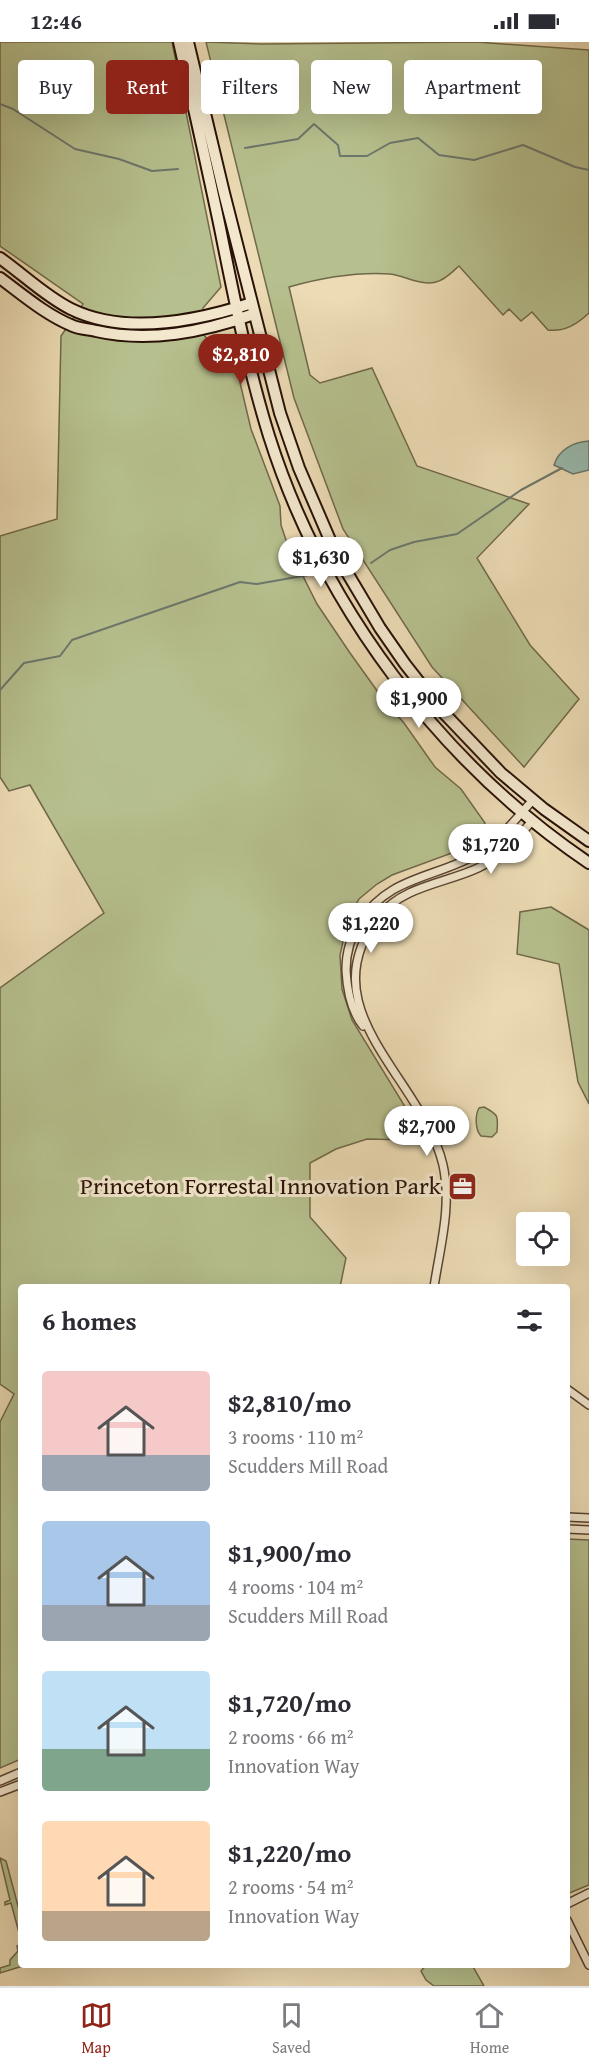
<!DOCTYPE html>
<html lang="en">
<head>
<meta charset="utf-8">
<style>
	:root { --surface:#fff; --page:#f7f7f7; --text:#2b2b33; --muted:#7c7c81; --line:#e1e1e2; --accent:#8f2418 }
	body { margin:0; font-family:"Gentium Book Plus",serif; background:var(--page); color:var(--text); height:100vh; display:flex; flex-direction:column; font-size:22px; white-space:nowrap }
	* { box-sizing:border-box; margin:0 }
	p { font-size:20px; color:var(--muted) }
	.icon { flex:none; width:33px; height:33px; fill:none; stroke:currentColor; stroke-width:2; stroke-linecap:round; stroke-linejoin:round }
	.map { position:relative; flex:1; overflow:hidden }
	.side { position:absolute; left:18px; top:1242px; width:552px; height:684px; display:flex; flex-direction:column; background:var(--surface); border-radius:6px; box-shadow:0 6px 24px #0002 }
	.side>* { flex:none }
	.top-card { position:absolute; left:18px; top:18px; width:554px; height:54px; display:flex; gap:12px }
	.fabs { position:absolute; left:516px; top:1170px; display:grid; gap:12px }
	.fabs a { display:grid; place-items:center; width:54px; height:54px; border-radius:6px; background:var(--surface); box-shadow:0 6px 24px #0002; font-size:30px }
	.price { position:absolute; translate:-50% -51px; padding:0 14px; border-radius:21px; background:#fff; color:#222; font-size:20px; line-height:39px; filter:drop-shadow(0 2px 3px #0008) }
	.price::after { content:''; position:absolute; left:50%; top:36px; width:18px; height:14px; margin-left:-9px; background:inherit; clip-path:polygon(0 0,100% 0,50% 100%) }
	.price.on { background:var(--accent); color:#fff }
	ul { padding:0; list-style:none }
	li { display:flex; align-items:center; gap:18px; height:150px; padding:0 24px }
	li span { display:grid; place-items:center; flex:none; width:168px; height:120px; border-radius:6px; color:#555 }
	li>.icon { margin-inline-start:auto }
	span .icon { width:72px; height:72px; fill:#fffc; stroke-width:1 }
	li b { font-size:26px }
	h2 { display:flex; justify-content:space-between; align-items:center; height:72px; padding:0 24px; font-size:26px }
	.chip { padding:0 21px; border-radius:6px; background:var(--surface); box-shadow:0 6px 24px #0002; font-size:21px; line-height:54px }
	.chip.on { background:var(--accent); color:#fff }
	.status { display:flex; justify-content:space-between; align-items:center; height:42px; padding:0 30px; background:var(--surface); direction:ltr }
	.status svg { height:16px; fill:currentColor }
	.menu { display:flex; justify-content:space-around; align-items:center; height:84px; border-top:2px solid var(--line); background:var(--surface); font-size:16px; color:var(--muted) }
	.menu a { display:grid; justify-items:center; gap:3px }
	.menu .on { color:var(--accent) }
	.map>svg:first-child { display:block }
	.green { fill:#b6c08e; stroke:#70684a; stroke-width:1.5 }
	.water { fill:#99bbaf; stroke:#6c776c; stroke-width:1.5 }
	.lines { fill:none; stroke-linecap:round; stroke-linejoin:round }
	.stream { stroke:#6c776c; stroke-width:2 }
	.street-casing { stroke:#5a4432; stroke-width:10 }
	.secondary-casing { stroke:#291107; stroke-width:14 }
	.street { stroke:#f3e8ce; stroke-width:7 }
	.secondary { stroke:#f3e8ce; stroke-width:10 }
	.labels { text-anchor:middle; stroke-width:6; stroke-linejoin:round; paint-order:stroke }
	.poi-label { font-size:24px; fill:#291107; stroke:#f3e8ce; text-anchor:end }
</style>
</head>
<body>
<div class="status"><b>12:46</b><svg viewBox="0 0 49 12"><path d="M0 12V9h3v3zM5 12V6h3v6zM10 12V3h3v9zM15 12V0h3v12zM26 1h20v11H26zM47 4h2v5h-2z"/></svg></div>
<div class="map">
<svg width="589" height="1944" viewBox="0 0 589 1944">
	<rect width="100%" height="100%" fill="#ecdbb4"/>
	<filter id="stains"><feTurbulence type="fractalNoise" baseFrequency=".00333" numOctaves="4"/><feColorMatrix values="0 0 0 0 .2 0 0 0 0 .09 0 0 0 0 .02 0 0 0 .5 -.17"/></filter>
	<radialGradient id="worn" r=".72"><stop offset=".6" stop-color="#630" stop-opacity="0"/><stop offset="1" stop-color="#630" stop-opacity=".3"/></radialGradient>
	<!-- green -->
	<path class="green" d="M0 0H172L221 245 203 266 204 293 225 321 233 311 251 387 280 464 281 483 288 504 317 562 350 611 383 657 404 681 435 725 461 747 485 781 471 804 392 833 377 842 359 857 348 877 340 913 342 947 352 978 418 1086 419 1093 413 1098 367 1097 336 1107 310 1121V1175L346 1216 340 1245H21V1717L0 1726V1380L14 1352 0 1342V946L104 871 30 743 9 749 0 735V494L57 477 61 294 83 262 0 204Z
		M206 0 261 2 476 0 589 8V271C577 282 565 290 548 288L532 270 521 279 509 267 503 273 459 224C452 230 445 238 436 240 421 244 406 234 390 232 357 230 321 236 289 245L310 333 320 341 372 326 417 424 529 462 477 516 530 603 579 657 524 725 432 625 343 487 294 356Z
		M551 865 589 888V1062L578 1040 559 922 517 912 520 870Z
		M484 1065C499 1073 498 1074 497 1090L492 1095 481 1094C475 1088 475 1073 479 1066Z
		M567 1497 589 1498V1843L567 1852Z
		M0 1816 6 1819 21 1875V1898L11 1861 5 1863V1860L10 1858Z
		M21 1902V1923H26L0 1931V1926L10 1923V1918L18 1909 17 1904Z
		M426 1923H472L484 1944H434L426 1938 421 1929Z"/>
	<!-- water -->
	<path class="water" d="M589 399V428L573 432 554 423C559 407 574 400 589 399Z"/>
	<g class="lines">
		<!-- stream -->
		<path class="stream" d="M0 62 13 67 75 107 119 117 152 129 178 127
			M245 106 298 97 314 82 338 103 340 114H367L390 101 418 96 439 113 474 118 523 103 575 125 589 128
			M371 521 390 508 414 500 457 492 521 448 562 426
			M0 648 24 621 60 614 72 598 240 540 257 542 308 533"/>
		<defs>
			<path id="street" d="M363 984C351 969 347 947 346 928 346 911 351 894 360 880 389 833 439 836 481 810 501 797 517 775 533 758
				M434 1245C440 1205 452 1164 443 1123 423 1036 305 967 380 873 404 844 446 841 478 826 500 816 517 797 532 779
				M567 1347 589 1363
				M567 1475 589 1476
				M567 1487 589 1488
				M0 1739 21 1730
				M0 1750 21 1742
				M567 1862 589 1851
				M567 1878 589 1923"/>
			<path id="secondary" d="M179 0C193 62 207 124 220 186 234 256 248 326 269 394 323 565 441 721 589 821
				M188 0 224 151 280 371 299 426 336 512 380 586 405 622 441 668 501 731 544 767 589 799
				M0 216C24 233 45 254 71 267 126 294 197 279 252 261
				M0 236C23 253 46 273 73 284 80 287 88 287 96 289 149 301 203 290 254 272"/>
		</defs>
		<!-- street casing -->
		<use href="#street" class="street-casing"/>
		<!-- secondary casing -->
		<use href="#secondary" class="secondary-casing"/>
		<!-- street -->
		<use href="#street" class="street"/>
		<!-- secondary -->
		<use href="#secondary" class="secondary"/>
	</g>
	<!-- icons -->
	<defs>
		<symbol id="office-square" viewBox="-11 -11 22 22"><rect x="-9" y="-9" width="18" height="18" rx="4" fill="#8f2418" stroke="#f3e8ce"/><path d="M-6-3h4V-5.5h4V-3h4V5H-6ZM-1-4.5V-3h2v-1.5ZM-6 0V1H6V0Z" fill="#fff"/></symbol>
	</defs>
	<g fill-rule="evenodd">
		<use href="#office-square" x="446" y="1128" width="33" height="33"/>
	</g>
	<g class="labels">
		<!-- poi labels -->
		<g class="poi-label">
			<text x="441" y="1152">Princeton Forrestal Innovation Park</text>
		</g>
	</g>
	<rect width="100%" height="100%" filter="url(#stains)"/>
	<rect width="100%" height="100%" fill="url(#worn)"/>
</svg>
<div class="fabs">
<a><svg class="icon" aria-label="locate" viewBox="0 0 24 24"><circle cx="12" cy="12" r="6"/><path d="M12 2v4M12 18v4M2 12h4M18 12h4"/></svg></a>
</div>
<b class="price on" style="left:241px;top:343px">$2,810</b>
<b class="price" style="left:321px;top:546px">$1,630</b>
<b class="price" style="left:419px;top:687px">$1,900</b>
<b class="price" style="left:491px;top:833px">$1,720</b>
<b class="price" style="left:371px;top:912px">$1,220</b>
<b class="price" style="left:427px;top:1115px">$2,700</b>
<div class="top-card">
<a class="chip">Buy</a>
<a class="chip on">Rent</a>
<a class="chip">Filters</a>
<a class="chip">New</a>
<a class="chip">Apartment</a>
</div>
<section class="side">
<h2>6 homes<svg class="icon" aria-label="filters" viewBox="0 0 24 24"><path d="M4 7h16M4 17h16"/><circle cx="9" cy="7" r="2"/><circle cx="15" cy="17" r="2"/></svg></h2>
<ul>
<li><span style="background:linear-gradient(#f6c9c9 70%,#9aa5b1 0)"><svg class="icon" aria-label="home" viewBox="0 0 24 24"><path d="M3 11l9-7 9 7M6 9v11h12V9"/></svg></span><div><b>$2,810/mo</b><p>3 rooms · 110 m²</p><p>Scudders Mill Road</p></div></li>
<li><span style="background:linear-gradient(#a9c7e8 70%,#9aa5b1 0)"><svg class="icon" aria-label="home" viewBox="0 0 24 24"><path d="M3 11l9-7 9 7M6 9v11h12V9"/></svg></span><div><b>$1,900/mo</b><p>4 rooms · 104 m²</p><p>Scudders Mill Road</p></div></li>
<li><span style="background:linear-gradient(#bfe0f5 65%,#7fa58c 0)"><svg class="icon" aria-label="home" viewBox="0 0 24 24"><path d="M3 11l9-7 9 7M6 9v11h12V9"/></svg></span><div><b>$1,720/mo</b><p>2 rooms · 66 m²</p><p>Innovation Way</p></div></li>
<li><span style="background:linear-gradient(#ffd9b3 75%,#b9a48a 0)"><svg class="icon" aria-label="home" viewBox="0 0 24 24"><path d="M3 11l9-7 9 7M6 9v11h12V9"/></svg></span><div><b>$1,220/mo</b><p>2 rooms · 54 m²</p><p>Innovation Way</p></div></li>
</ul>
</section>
</div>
<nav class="menu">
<a class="on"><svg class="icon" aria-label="map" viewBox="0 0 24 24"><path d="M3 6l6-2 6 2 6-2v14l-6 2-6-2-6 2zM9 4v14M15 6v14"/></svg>Map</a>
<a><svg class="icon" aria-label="saved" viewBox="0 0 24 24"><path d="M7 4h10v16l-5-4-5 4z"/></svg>Saved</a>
<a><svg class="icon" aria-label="home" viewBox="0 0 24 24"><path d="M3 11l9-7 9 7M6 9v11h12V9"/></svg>Home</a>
</nav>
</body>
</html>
